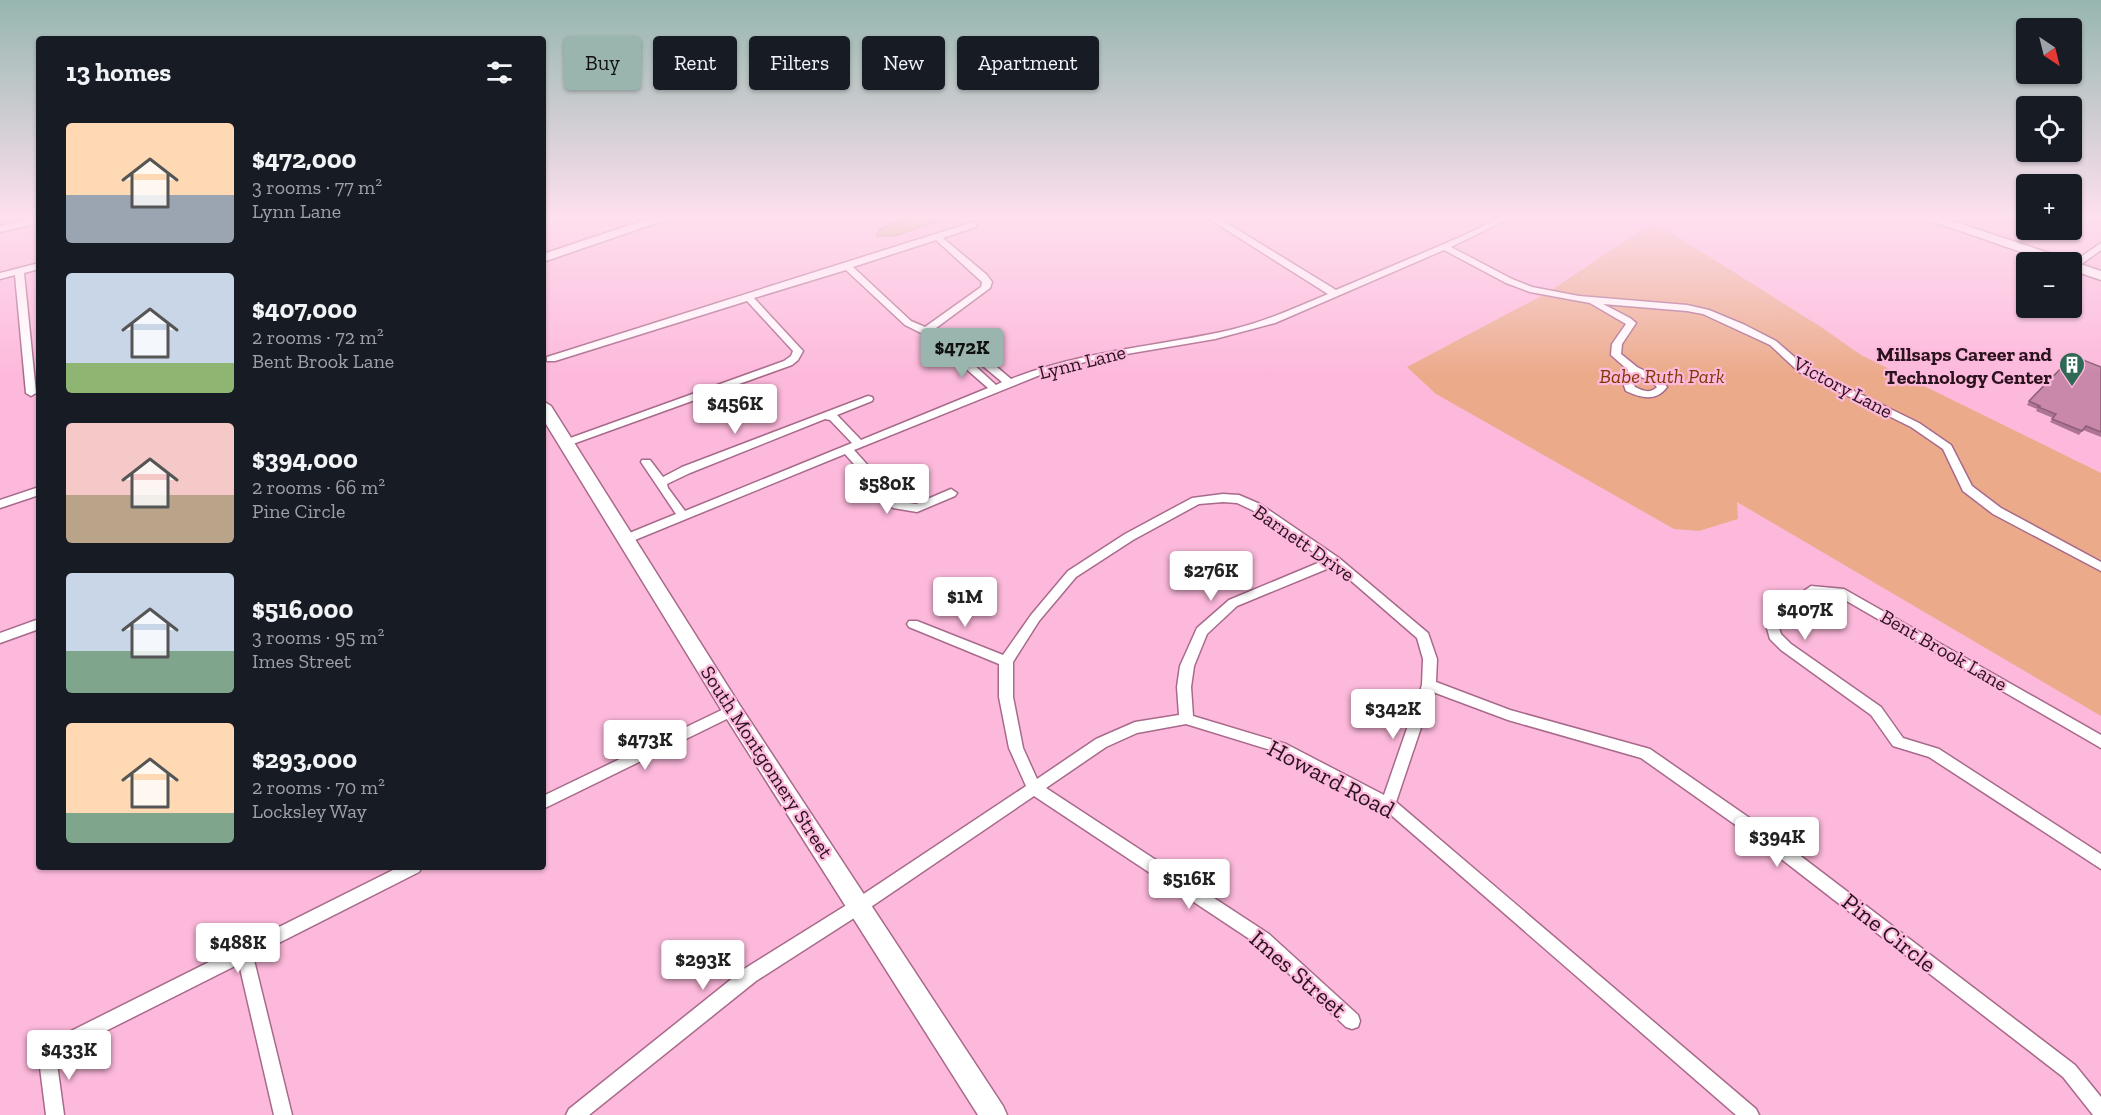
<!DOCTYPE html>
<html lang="en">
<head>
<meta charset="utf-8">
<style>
	:root { --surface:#171b24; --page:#20242c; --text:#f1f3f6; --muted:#9ea1a6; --accent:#99b5ad }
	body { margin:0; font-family:"Zilla Slab",serif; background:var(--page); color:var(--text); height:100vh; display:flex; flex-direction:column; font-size:22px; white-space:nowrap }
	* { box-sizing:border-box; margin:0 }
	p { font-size:20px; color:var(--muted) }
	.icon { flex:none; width:33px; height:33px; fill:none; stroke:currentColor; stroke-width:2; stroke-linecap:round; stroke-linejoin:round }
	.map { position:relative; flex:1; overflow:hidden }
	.panel { position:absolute; left:36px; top:36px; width:510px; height:834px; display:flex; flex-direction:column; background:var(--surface); border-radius:6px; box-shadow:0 2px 4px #0004 }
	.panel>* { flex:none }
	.top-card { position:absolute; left:564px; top:36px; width:570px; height:54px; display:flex; gap:12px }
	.needle { width:39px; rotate:145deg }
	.buttons { position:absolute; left:2016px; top:18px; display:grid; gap:12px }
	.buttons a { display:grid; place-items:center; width:66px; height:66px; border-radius:6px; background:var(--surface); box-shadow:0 2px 4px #0004; font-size:30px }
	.price { position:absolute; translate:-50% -51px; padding:0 14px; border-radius:6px; background:#fff; color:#222; font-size:20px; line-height:39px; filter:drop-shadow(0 2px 3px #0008) }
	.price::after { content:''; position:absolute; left:50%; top:36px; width:18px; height:14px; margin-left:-9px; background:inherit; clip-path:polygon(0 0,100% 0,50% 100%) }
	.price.on { background:var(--accent); color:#111 }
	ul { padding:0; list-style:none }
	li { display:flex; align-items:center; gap:18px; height:150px; padding:0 30px }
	li span { display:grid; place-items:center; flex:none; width:168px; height:120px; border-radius:6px; color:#555 }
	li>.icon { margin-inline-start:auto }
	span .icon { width:72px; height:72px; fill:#fffc; stroke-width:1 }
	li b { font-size:26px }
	h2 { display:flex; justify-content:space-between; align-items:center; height:72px; padding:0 30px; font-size:26px }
	.tag { padding:0 21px; border-radius:6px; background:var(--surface); box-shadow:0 2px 4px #0004; font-size:21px; line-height:54px }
	.tag.on { background:var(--accent); color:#111 }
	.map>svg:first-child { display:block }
	.green { fill:#ebab8b }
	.water { fill:#bbb85a; stroke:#908648; stroke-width:1.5 }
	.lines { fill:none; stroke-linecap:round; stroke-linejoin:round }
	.street-casing { stroke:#a86a8a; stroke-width:3 }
	.secondary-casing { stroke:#a86a8a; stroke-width:3 }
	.street { fill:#fff; fill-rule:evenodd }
	.secondary { fill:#fff; fill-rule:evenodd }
	.wall { fill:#ad7592 }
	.building { fill:#c988aa; stroke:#8d5f77; stroke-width:1.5 }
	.labels { text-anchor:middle; stroke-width:4.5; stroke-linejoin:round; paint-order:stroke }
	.poi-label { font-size:20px; font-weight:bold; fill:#2a121f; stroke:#fdb9db; text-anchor:end }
	.street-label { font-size:20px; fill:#2a121f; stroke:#fdb9db }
	.park-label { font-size:20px; font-style:italic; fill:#833802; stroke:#fdb9db }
	.near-street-label { font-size:24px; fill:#2a121f; stroke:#fdb9db }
</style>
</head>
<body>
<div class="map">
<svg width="2101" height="1115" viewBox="0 0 2101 1115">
	<rect width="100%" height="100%" fill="#fdb9db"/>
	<!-- green -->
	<path class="green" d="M1654 222 1821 327 1861 355 2101 473V716L1737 502 1738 519 1699 531 1674 529 1436 394 1407 367 1547 293Z"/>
	<!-- water -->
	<path class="water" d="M914 217H944V219L894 236H877L879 230 892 223Z"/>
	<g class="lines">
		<defs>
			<path id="street" d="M39 217V223L0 232V226Z
				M818 217H827L823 220Z
				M1206 217H1217L1336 290 1465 235 1501 217H1512L1451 247 1512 279 1532 287 1579 296 1687 305 1709 310 1745 325 1776 341 1807 368 1919 423 1951 445 1972 486 2001 508 2101 562V571L1993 514 1963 491 1943 449 1911 427 1799 372 1770 345 1703 314 1687 311 1603 304 1630 318 1636 323 1622 344 1621 354 1637 367 1661 379 1667 387C1656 402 1641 398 1626 391L1623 383 1628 370 1611 355 1612 344 1626 324 1590 303 1530 292 1506 283 1444 250 1275 323 1215 339 1097 359 1050 371 854 450 901 502 916 504 951 489 957 493 955 496 917 512 893 508 845 454 630 542H622L620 539 622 536 676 514 641 462 642 460H650L663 477 682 467 868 396 872 397 873 399 872 401 837 415 861 440 988 388 964 367 951 348 905 325 846 270 754 298 803 351 798 360 792 365 570 445H562L561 443 562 441 784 361 791 356 793 351 747 301 555 361H547V357L973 222 976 223V227L943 238 987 275 992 282 990 288 932 331 985 357 1011 379C1084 350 1158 347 1234 329 1267 321 1297 307 1328 294ZM936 240 982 282 981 287 925 327 911 321 853 267ZM966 356 977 361 1002 382 996 385 972 363ZM1636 374 1653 383 1657 387C1650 394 1643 391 1635 387L1633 383ZM825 419 830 420 852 443 685 511 668 488 667 484 690 473Z
				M2101 243V250L2076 268H2072V263Z
				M39 263V269L24 273 36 393 31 396 26 393 15 275 0 279V273Z
				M39 487V495L0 508V500Z
				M1223 494 1239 495 1260 504 1339 558 1428 633 1437 659 1436 682 1510 710 1650 749 1764 828 2075 1065 2101 1097V1115H2093L2063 1077 1754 838 1641 758 1508 720 1433 692 1396 802 1756 1109 1759 1115H1736L1383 808 1277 752 1186 724 1137 733 1106 747 1046 788 1269 934 1358 1015 1360 1021 1358 1027 1352 1029 1346 1027 1257 944 1034 796 865 911 756 981 589 1115H566L569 1109 744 969 853 901 1026 786 1009 748 999 697V664L909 627 907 624 909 621H917L1003 655 1031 615 1068 571 1125 534 1192 498ZM1223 502 1237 503 1252 510 1325 560 1229 600 1197 628 1180 666 1177 687 1179 715 1135 722 1096 739 1037 779 1023 748 1013 697V662L1039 621 1076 577 1133 540 1199 504ZM1334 566 1417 638 1423 659 1422 685 1384 795 1286 744 1193 716 1191 687 1194 666 1207 634 1237 606Z
				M1811 586 1844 589 2101 735V748L1838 596 1813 595 1782 618 1778 625 1781 634 1791 644 1881 707 1903 738 1939 749 2101 854V869L1929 757 1893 746 1871 715 1781 650 1770 639 1766 625 1774 612Z
				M39 619V629L0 643V633Z
				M732 705 737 706 739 710 737 714 543 809V796Z
				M399 867H422L419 872 253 956 292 1115H274L239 964 56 1056 64 1115H46L38 1052 41 1046Z"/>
			<path id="secondary" d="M654 217H674L543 262V254Z
				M1920 217H1940L2067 259 2069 262H2050Z
				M2070 262C2080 263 2091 268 2101 271V280L2072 270Z
				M543 401 551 406 739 704 1003 1106 1007 1115H978L725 716 543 419Z"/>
		</defs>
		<!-- street casing -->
		<use href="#street" class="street-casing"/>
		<!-- secondary casing -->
		<use href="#secondary" class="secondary-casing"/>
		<!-- street -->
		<use href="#street" class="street"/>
		<!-- secondary -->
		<use href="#secondary" class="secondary"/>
	</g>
	<!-- wall -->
	<path class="wall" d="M2101 367V437L2083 430 2079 435 2050 422 2053 418 2036 411 2037 409 2027 405 2029 401Z"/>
	<!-- building -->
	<path class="building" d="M2073 356 2101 367V432L2086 426 2082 431 2052 419 2056 414 2038 407 2040 406 2029 401Z"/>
	<!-- sky -->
	<linearGradient id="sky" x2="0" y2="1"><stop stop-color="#96b6af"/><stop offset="0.58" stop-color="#fee0ef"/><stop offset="1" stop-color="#fee0ef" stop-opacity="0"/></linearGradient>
	<rect width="2101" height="374" fill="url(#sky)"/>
	<!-- icons -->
	<defs>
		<symbol id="building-pin" viewBox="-11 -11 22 30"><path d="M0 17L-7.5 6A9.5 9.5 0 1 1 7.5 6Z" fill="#2d6954" stroke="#fdb9db"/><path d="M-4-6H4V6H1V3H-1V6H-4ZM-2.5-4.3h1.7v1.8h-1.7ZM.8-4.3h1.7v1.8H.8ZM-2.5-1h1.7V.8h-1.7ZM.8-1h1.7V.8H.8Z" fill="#fff"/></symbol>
	</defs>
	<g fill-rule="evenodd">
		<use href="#building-pin" x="2057" y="350" width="30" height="40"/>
	</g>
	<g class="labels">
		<!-- poi labels -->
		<g class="poi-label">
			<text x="2052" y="361">Millsaps Career and<tspan x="2052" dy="23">Technology Center</tspan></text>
		</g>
		<!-- street labels -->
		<g class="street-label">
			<text transform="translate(1082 362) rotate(-14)" y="7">Lynn Lane</text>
			<text transform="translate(1843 387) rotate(28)" y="7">Victory Lane</text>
			<text transform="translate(1304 543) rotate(35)" y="7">Barnett Drive</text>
			<text transform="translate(1944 650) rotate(30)" y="7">Bent Brook Lane</text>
			<text transform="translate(767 762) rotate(57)" y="7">South Montgomery Street</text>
		</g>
		<!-- park labels -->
		<g class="park-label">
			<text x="1662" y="383">Babe Ruth Park</text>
		</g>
		<!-- near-street labels -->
		<g class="near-street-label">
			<text transform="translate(1331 779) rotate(28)" y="8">Howard Road</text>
			<text transform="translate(1889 933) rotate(38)" y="8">Pine Circle</text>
			<text transform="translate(1298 974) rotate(41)" y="8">Imes Street</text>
		</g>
	</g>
</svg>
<div class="buttons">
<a><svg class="needle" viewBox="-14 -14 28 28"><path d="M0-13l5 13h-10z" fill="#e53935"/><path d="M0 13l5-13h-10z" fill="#9ea1a6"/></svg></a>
<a><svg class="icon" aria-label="locate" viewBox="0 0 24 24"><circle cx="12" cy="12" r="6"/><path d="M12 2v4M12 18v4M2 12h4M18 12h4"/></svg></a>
<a>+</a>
<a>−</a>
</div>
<b class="price on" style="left:962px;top:379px">$472K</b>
<b class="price" style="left:735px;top:435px">$456K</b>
<b class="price" style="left:887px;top:515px">$580K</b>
<b class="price" style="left:1211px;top:602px">$276K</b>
<b class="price" style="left:965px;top:628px">$1M</b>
<b class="price" style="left:1805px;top:641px">$407K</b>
<b class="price" style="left:1393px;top:740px">$342K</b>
<b class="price" style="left:645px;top:771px">$473K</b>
<b class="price" style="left:1777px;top:868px">$394K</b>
<b class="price" style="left:1189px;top:910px">$516K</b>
<b class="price" style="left:238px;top:974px">$488K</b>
<b class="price" style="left:703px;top:991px">$293K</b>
<b class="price" style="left:69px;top:1081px">$433K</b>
<div class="top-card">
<a class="tag on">Buy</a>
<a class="tag">Rent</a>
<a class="tag">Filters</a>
<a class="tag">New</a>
<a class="tag">Apartment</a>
</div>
<section class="panel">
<h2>13 homes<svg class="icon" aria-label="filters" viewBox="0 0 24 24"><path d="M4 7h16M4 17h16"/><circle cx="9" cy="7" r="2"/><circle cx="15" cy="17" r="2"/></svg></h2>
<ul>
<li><span style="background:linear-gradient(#ffd9b3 60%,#9aa5b1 0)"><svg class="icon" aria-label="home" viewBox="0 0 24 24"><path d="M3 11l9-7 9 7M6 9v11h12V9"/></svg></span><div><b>$472,000</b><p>3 rooms · 77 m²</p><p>Lynn Lane</p></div></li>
<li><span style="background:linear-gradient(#c9d6e8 75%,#8fb573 0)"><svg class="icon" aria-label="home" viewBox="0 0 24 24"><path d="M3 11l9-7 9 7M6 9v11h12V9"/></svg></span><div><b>$407,000</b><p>2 rooms · 72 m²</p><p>Bent Brook Lane</p></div></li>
<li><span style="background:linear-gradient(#f6c9c9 60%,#b9a48a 0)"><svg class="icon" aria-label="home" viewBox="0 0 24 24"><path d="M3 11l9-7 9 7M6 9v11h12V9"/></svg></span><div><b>$394,000</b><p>2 rooms · 66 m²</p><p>Pine Circle</p></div></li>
<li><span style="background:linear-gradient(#c9d6e8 65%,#7fa58c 0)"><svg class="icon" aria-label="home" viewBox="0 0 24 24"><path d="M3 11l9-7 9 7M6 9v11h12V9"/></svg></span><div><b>$516,000</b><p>3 rooms · 95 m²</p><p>Imes Street</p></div></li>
<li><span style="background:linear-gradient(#ffd9b3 75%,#7fa58c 0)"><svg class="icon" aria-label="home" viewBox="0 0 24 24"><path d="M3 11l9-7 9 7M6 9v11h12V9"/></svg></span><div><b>$293,000</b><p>2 rooms · 70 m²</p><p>Locksley Way</p></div></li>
</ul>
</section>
</div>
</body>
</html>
